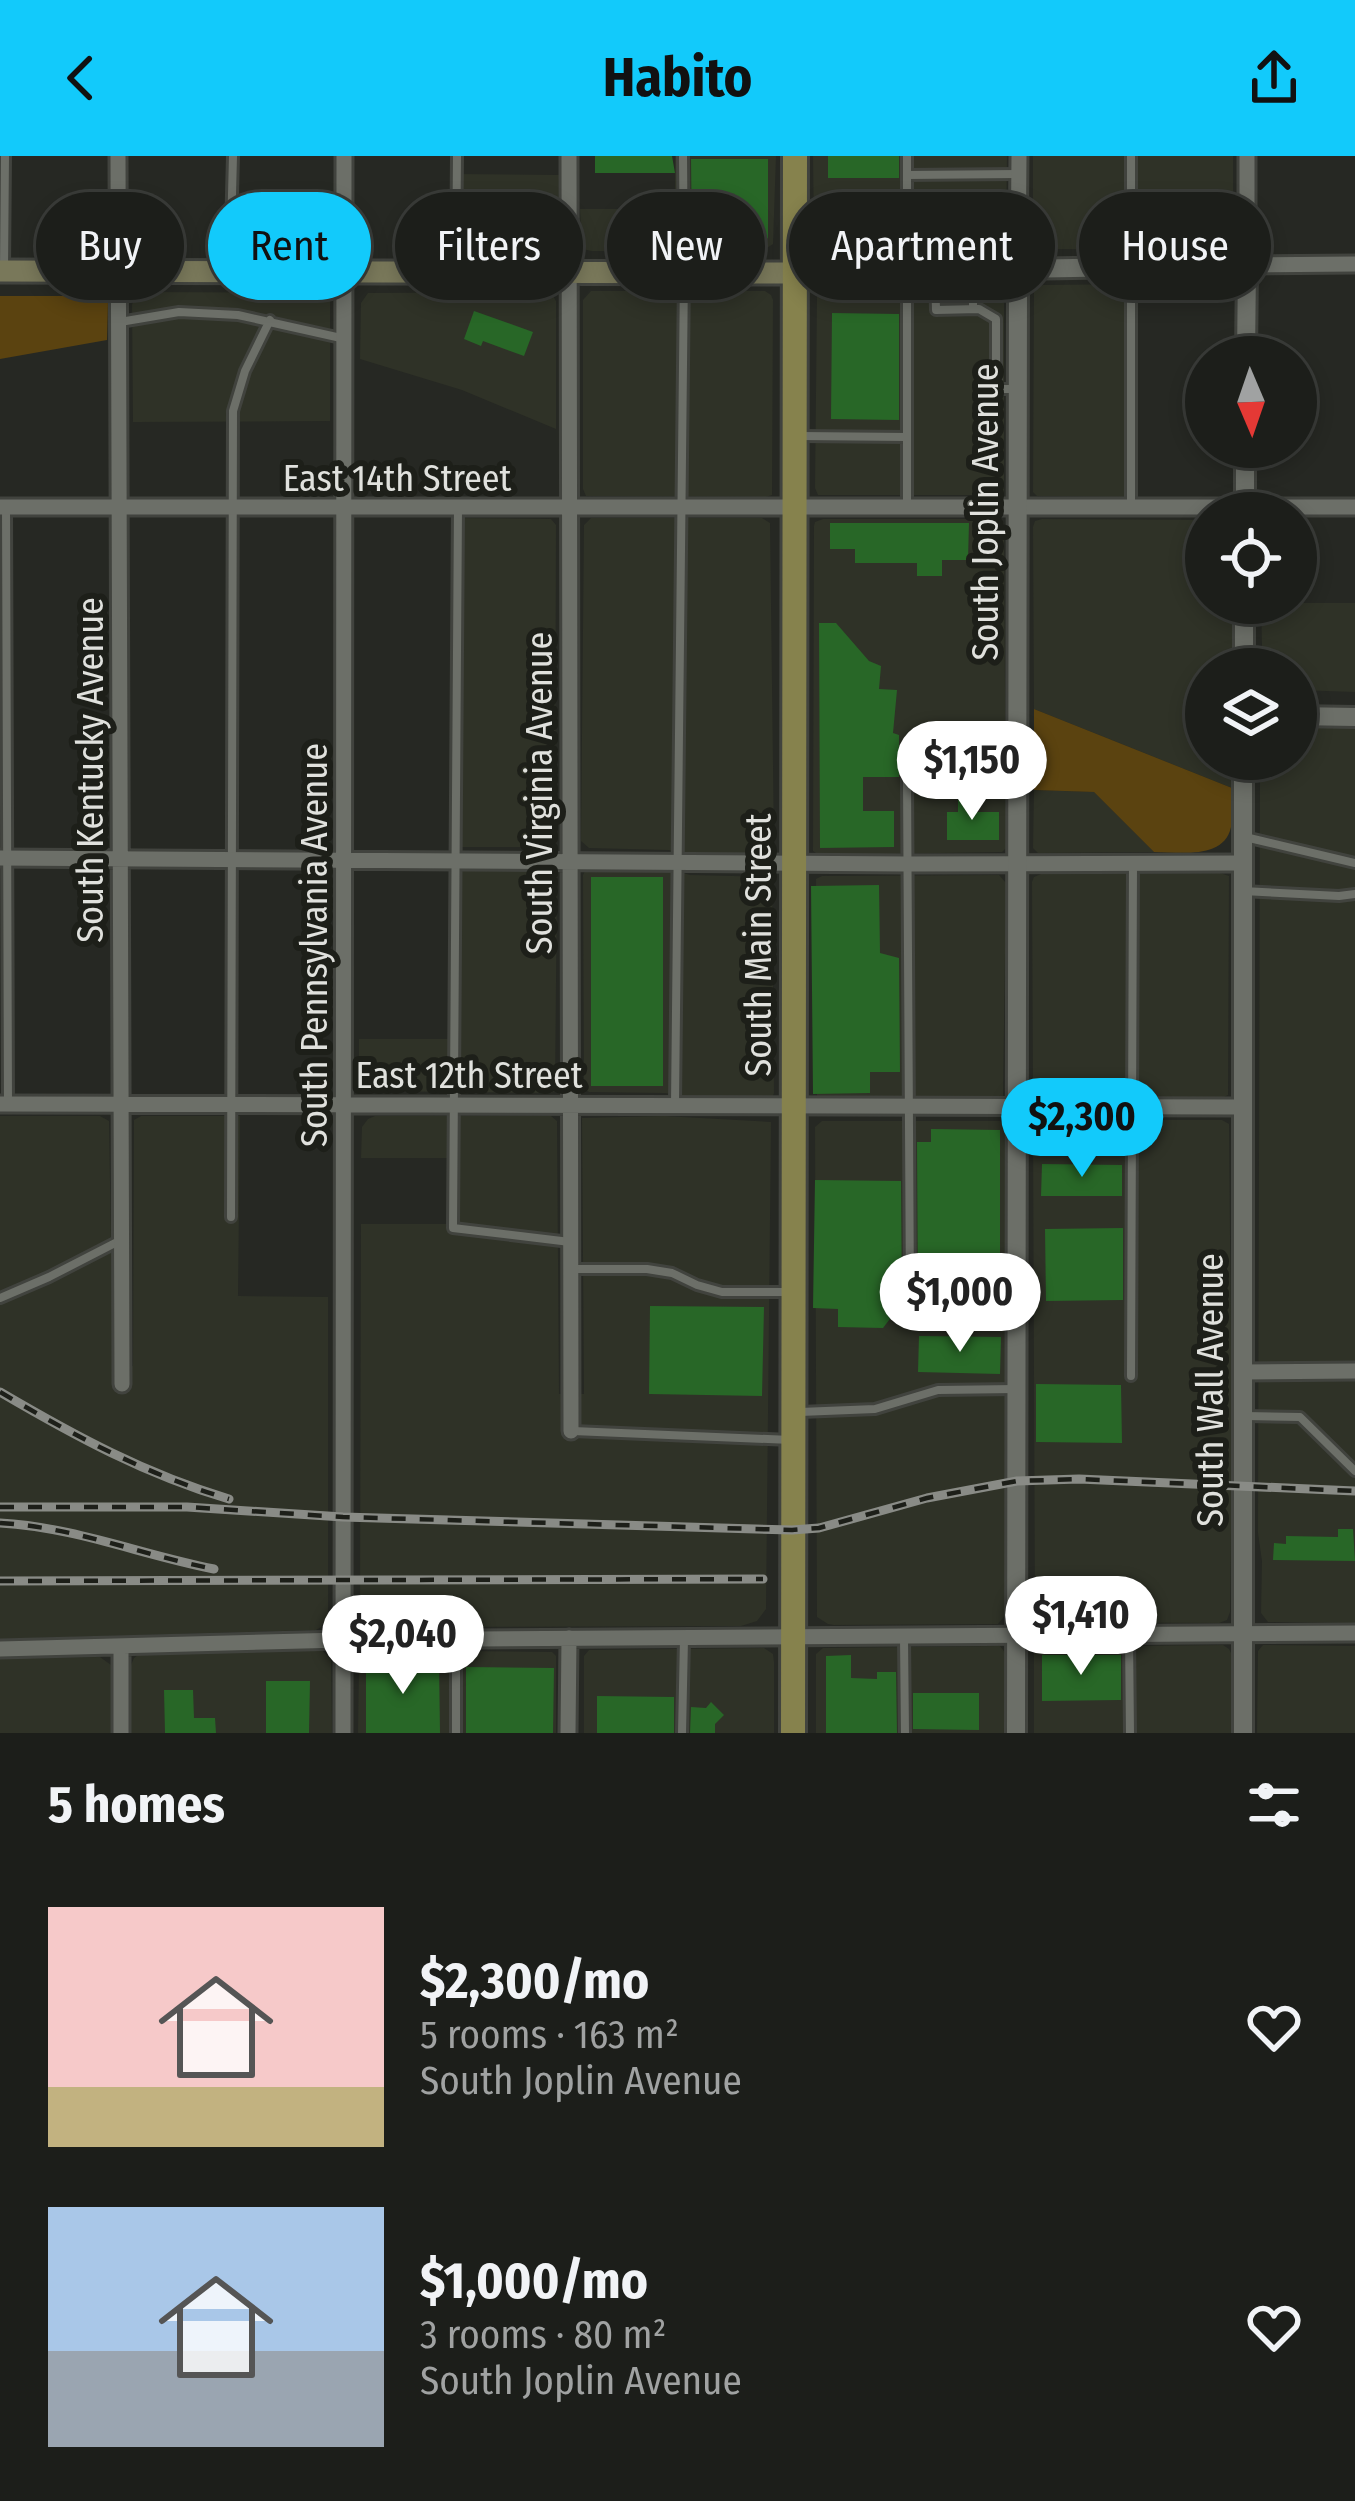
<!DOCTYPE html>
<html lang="en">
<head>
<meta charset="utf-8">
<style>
	:root { --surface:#1c1e1a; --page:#292b27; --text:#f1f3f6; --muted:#a0a2a2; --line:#3a3c39; --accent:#12cafb }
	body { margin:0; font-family:"Fira Sans Condensed",sans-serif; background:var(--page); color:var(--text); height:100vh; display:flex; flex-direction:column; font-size:45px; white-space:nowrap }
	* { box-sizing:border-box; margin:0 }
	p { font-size:39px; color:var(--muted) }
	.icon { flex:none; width:66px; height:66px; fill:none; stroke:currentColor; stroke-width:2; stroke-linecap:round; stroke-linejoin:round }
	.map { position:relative; height:1577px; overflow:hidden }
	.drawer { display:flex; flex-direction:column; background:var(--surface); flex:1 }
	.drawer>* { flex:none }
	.guide { position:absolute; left:36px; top:36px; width:1284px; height:108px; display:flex; gap:24px }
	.needle { width:78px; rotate:178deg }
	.controls { position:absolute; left:1185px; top:180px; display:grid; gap:24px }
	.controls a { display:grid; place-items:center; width:132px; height:132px; border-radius:50%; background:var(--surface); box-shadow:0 6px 18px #0003,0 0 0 3px var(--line); font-size:60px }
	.price { position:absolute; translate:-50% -102px; padding:0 27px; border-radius:42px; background:#fff; color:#222; font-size:39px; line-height:78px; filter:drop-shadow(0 3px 6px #0008) }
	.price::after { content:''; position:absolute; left:50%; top:72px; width:36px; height:27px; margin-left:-18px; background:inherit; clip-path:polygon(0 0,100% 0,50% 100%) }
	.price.active { background:var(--accent); color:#111 }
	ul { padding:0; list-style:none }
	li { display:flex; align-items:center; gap:36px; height:300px; padding:0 48px }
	li span { display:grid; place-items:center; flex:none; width:336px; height:240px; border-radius:0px; color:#555 }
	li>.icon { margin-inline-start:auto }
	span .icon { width:144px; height:144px; fill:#fffc; stroke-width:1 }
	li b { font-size:51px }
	h2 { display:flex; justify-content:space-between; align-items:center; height:144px; padding:0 48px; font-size:51px }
	.pill { padding:0 42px; border-radius:54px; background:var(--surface); box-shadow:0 6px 18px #0003,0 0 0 3px var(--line); font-size:42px; line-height:108px }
	.pill.active { background:var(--accent); color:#111 }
	header { display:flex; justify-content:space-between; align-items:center; height:156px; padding:0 48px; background:var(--accent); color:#111; font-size:54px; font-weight:700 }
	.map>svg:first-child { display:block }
	.built { fill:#2f3227 }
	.green { fill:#5b4310 }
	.building { fill:#286727 }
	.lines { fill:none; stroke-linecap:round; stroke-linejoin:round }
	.service-casing { stroke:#41433e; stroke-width:14 }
	.minor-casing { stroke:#41433e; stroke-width:21 }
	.tertiary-casing { stroke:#41433e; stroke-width:24 }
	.secondary-casing { stroke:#41433e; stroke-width:27 }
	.primary-casing { stroke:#41433e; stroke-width:30 }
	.service { stroke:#6c6f68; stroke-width:8 }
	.minor { stroke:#6c6f68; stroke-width:15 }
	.tertiary { stroke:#6c6f68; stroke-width:18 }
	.secondary { stroke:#79785a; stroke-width:21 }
	.primary { stroke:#86824d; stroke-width:24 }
	.rail-casing { stroke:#898b86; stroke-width:9 }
	.rail { stroke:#1d1f19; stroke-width:4.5; stroke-dasharray:14; stroke-linecap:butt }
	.labels { text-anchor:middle; stroke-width:12; stroke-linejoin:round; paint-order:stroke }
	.street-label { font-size:36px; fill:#e0e1dd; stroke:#1d1f19 }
</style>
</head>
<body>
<header><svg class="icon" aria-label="back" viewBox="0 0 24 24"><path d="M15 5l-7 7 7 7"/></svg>Habito<svg class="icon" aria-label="share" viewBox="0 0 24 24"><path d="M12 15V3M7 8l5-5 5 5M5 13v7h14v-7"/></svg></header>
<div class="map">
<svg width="1355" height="1577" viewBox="0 0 1355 1577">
	<rect width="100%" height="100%" fill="#262823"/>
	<!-- built -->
	<path class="built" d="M675 0H776L773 88 762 95H592L582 93 580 53H675Z
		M813 0H1007L1006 87 1001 93 993 96 822 94 816 87 814 80Z
		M1033 0H1233V86L1226 94 1038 93 1033 86Z
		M453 18 559 19 558 89 546 95H452Z
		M1137 128V341L1037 340 1033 336 1034 134 1043 129Z
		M996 129 1004 138V339H818L815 332 817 140 827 135 924 136Z
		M591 135H765L771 139 773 144 772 339 766 341 586 340 583 333V144Z
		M142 136 325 137 330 145V265L133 266 132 149 135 140Z
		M546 136 552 138 556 145V273L462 234 360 203 361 147 368 137Z
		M452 362 551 363 556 369 555 684 550 691H453Z
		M591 362H762L770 367 774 690 769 697H691L668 694 589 692 581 685 584 369Z
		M823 363H998L1004 367 1006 692 1002 696 819 699 813 695 814 370 815 366Z
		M1042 363 1206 364V447H1233V513H1206V603H1233L1232 632 1034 553 1033 371 1035 365Z
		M1261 447H1355V536L1296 534V513H1270L1262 490Z
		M1319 571H1355V1467L1273 1466H1268L1261 1457 1262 1405 1258 1377 1260 620 1265 603H1296V574Z
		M1034 634 1094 636 1154 696 1038 697 1033 692Z
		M551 713 557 718 555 935 551 937 362 935 359 927V883H452V715Z
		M669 713 690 719 772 721 774 937 772 942 705 944 665 937 589 936 584 932 583 719 585 715 594 714Z
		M1041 718 1220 717 1229 720 1228 939 1222 942 1036 940 1033 934 1032 726 1034 721Z
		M999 719 1006 727 1003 940H817L816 723 822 720Z
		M0 960H100L109 965 113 1207 133 1210 134 964 141 960H240L238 1140 328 1141V1460L321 1471 316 1474 0 1483Z
		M375 960H551L557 965 559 1238H584L582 962 664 960 771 966 766 1453 757 1465 741 1470 375 1471 362 1465 360 1460 361 1068H455V1002H361L362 971 368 963Z
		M1041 964H1222L1229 968 1232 1300 1230 1456 1227 1464 1219 1467 1035 1466 1033 971Z
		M822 965H1000L1006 970V1458L998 1468 834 1469 828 1468 817 1461 815 971Z
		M1223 1489 1229 1493 1231 1497V1577H1034V1497L1037 1491Z
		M1263 1489 1355 1490V1577H1257L1258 1495Z
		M1000 1490 1006 1498V1577H816V1498L823 1492Z
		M764 1492 773 1498 774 1506V1577H584V1500L589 1494Z
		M321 1493 331 1504 332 1577H129V1514L134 1502 138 1499 146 1497Z
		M374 1494 552 1496 556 1500V1577H358L359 1506 365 1497Z
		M100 1501 111 1509V1577H0V1502Z"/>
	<!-- green -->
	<path class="green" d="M0 140H99L100 146H108L107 184 0 203Z
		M1034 553 1232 632C1232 644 1234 659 1231 671 1224 704 1179 696 1154 696L1094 636 1034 634Z"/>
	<!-- building -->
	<path class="building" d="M595 0H672L675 17H595Z
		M828 0H899V22H828Z
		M691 3H768V82L760 88H692Z
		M474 155 533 176 524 200 483 185 481 190 464 183Z
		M832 157 899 158V264L831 263Z
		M830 367H969L968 404H942V420H917V407H855V393H830Z
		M819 467H836L869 505 881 510 879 533 897 534 893 577 899 579V621H863V655H894V691L820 692Z
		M958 640H974V656H999V684H947V656H958Z
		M591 721H663V930H591Z
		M879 729 880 797 899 802 900 916H870V937L813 938 811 730Z
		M931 973 1000 974V1144H918L917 986H931Z
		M1042 1008 1122 1009V1040H1041Z
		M815 1024 901 1025 902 1147 883 1172 838 1171V1153L813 1152Z
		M1123 1072V1144L1046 1145 1045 1073Z
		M650 1150 764 1151 762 1240 649 1238Z
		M919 1180 1001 1181 1000 1218 918 1216Z
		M1036 1228 1121 1229 1122 1287 1036 1286Z
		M1338 1373H1353L1355 1405 1273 1404 1274 1387 1286 1388V1380L1338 1381Z
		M851 1499V1522L877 1523V1516H896L897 1577H826V1500Z
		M1042 1499H1121V1544L1042 1545Z
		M439 1505 440 1577H366V1506Z
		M466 1511 554 1512 553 1577H466Z
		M266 1525H310L309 1577H266Z
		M164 1534H193L194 1562H215L216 1577H165Z
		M913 1537H979V1574L913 1573Z
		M597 1540 674 1541V1577H597Z
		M711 1546 724 1559 715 1568V1577H690L691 1551 706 1552Z"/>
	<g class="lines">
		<defs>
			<path id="service" d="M907 19 1017 18
				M839 65H1016
				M4 112 5 0
				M230 115 233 0
				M456 115 457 0
				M935 119 936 154 979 153 996 163V233H1016
				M973 153V113
				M120 166 179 156 238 159 341 182
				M800 280 907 281
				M907 349V0
				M6 351 8 947
				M1131 351V0
				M458 352 453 1072 570 1086
				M907 623 910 1144
				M1245 681 1355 707
				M1243 735 1339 740 1355 738
				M675 948 684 117 683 0
				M231 1061 233 255 245 215 270 164
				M571 1113H647L672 1117 697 1129 722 1136H786
				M0 1142 49 1121 119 1085
				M1131 1220 1133 709
				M800 1256 875 1253 938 1234 1015 1233
				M1246 1260 1300 1261 1355 1315
				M573 1275 791 1284
				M1129 1480 1130 1577
				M456 1483V1577
				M904 1483 905 1577
				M682 1577 684 1483"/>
			<path id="minor" d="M118 0 122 1228
				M569 0 571 1275
				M1247 0V109L1355 108
				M1018 112 1019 0
				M0 351H1355
				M0 702 907 708 1243 707
				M0 948 1243 951
				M1243 1216 1355 1215
				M0 1493 342 1484 1355 1477
				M121 1577V1491
				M343 1577 344 0
				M568 1577 569 1482"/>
			<path id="tertiary" d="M797 117 1247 109 1246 201
				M1245 357V291
				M1244 513V447
				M1296 560 1355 561
				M1016 1577 1018 112
				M1243 1577V603"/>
			<path id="secondary" d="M0 115 797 117"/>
			<path id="primary" d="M793 1577 795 0"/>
		</defs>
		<!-- service casing -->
		<use href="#service" class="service-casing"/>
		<!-- minor casing -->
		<use href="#minor" class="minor-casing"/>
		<!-- tertiary casing -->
		<use href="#tertiary" class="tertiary-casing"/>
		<!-- secondary casing -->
		<use href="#secondary" class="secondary-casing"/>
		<!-- primary casing -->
		<use href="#primary" class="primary-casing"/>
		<!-- service -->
		<use href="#service" class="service"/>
		<!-- minor -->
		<use href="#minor" class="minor"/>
		<!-- tertiary -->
		<use href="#tertiary" class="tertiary"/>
		<!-- secondary -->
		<use href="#secondary" class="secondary"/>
		<!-- primary -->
		<use href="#primary" class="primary"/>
		<defs>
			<path id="rail" d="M0 1236C75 1280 145 1318 229 1343
				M0 1351H187L343 1361 792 1374 819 1372 927 1342 1017 1325 1079 1323 1355 1335
				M0 1367C74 1371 142 1399 214 1413
				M0 1425 763 1423"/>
		</defs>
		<!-- rail casing -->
		<use href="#rail" class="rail-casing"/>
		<!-- rail -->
		<use href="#rail" class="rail"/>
	</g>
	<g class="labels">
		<!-- street labels -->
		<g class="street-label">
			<text x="397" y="335">East 14th Street</text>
			<text transform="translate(985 356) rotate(-90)" y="13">South Joplin Avenue</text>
			<text transform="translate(90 614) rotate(-90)" y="13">South Kentucky Avenue</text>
			<text transform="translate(539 637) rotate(-90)" y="13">South Virginia Avenue</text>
			<text transform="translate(314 789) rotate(-90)" y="13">South Pennsylvania Avenue</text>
			<text transform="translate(758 789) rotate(-90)" y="13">South Main Street</text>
			<text x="469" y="932">East 12th Street</text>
			<text transform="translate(1210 1234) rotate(-90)" y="13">South Wall Avenue</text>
		</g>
	</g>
</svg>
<div class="controls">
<a><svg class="needle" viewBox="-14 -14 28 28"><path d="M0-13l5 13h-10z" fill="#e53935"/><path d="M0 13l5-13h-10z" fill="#a0a2a2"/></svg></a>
<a><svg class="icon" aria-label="locate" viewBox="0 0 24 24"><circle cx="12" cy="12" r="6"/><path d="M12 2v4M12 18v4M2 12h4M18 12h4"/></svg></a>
<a><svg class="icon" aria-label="layers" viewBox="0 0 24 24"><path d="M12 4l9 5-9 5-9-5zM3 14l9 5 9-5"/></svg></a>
</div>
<b class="price" style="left:972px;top:667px">$1,150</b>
<b class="price active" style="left:1082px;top:1024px">$2,300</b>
<b class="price" style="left:960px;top:1199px">$1,000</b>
<b class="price" style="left:1081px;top:1522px">$1,410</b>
<b class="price" style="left:403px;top:1541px">$2,040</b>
<div class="guide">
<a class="pill">Buy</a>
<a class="pill active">Rent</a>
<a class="pill">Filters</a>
<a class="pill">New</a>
<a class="pill">Apartment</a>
<a class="pill">House</a>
</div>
</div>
<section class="drawer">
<h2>5 homes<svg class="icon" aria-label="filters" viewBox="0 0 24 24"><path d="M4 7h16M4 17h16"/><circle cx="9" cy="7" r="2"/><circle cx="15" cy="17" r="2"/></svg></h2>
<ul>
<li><span style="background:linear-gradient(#f6c9c9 75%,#c2b280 0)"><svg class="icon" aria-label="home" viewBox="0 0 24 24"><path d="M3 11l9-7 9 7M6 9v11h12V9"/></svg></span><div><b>$2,300/mo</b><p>5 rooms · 163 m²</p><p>South Joplin Avenue</p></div><svg class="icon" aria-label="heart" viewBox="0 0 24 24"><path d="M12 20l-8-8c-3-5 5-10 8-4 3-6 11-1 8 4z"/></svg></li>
<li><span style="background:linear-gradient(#a9c7e8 60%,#9aa5b1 0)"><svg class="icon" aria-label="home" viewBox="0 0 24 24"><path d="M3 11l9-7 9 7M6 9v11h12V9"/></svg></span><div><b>$1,000/mo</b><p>3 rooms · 80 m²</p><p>South Joplin Avenue</p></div><svg class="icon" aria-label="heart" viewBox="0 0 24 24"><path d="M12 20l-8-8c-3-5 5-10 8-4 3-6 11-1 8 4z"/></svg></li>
</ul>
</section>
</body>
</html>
